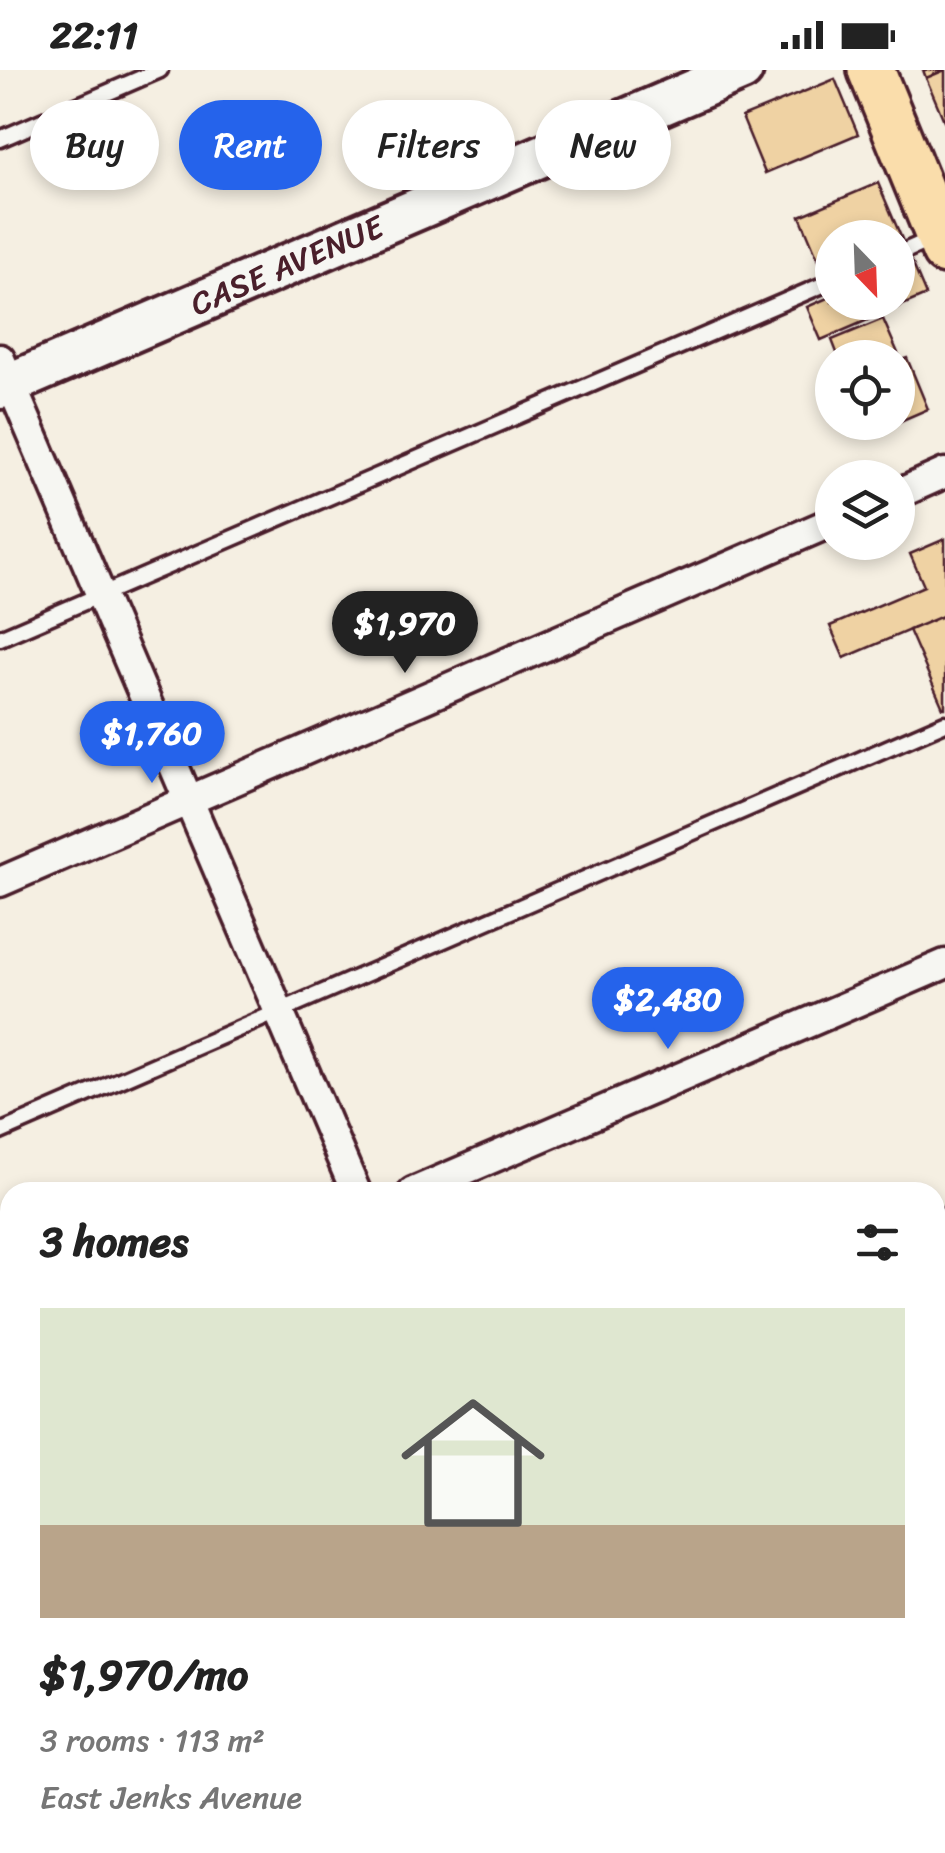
<!DOCTYPE html>
<html lang="en">
<head>
<meta charset="utf-8">
<style>
	:root { --surface:#fff; --page:#f2f2f2; --text:#222; --muted:#767676; --line:#e0e0e0; --accent:#2563eb }
	body { margin:0; font-family:Sriracha,sans-serif; background:var(--page); color:var(--text); height:100vh; display:flex; flex-direction:column; font-size:38px; white-space:nowrap }
	* { box-sizing:border-box; margin:0 }
	p { font-size:32px; color:var(--muted) }
	.icon { flex:none; width:55px; height:55px; fill:none; stroke:currentColor; stroke-width:2; stroke-linecap:round; stroke-linejoin:round }
	.map { position:relative; flex:1; overflow:hidden }
	.drawer { position:absolute; left:0px; top:1112px; width:945px; height:672px; display:flex; flex-direction:column; background:var(--surface); border-radius:30px 30px 0 0; box-shadow:0 5px 15px #0003 }
	.drawer>* { flex:none }
	.banner { position:absolute; left:30px; top:30px; width:885px; height:90px; display:flex; gap:20px }
	.needle { width:65px; rotate:157deg }
	.tools { position:absolute; left:815px; top:150px; display:grid; gap:20px }
	.tools a { display:grid; place-items:center; width:100px; height:100px; border-radius:50%; background:var(--surface); box-shadow:0 5px 15px #0003; font-size:50px }
	.price { position:absolute; translate:-50% -85px; padding:0 22px; border-radius:35px; background:var(--accent); color:#fff; font-size:32px; line-height:65px; filter:drop-shadow(0 2px 5px #0008) }
	.price::after { content:''; position:absolute; left:50%; top:60px; width:30px; height:22px; margin-left:-15px; background:inherit; clip-path:polygon(0 0,100% 0,50% 100%) }
	.price.active { background:#222; color:#fff }
	ul { padding:0; list-style:none }
	li { display:grid; align-content:center; gap:20px; height:530px; padding:0 40px }
	li+li { border-top:2px solid var(--line) }
	li span { display:grid; place-items:center; height:310px; border-radius:0px; color:#555 }
	li>.icon { margin-inline-start:auto }
	span .icon { width:180px; height:180px; fill:#fffc; stroke-width:1 }
	li b { font-size:42px }
	h2 { display:flex; justify-content:space-between; align-items:center; height:120px; padding:0 40px; font-size:42px }
	.tag { padding:0 35px; border-radius:45px; background:var(--surface); box-shadow:0 5px 15px #0003; font-size:35px; line-height:90px }
	.tag.active { background:var(--accent); color:#fff }
	.status { display:flex; justify-content:space-between; align-items:center; height:70px; padding:0 50px; background:var(--surface); direction:ltr }
	.status svg { height:28px; fill:currentColor }
	.map>svg:first-child { display:block }
	.green { fill:#acf0bb; stroke:#7b8873; stroke-width:2.5 }
	.building { fill:#efd2a3; stroke:#4a1f2b; stroke-width:2.5 }
	.lines { fill:none; stroke-linecap:round; stroke-linejoin:round }
	.lane-casing { stroke:#4a1f2b; stroke-width:21 }
	.street-casing { stroke:#4a1f2b; stroke-width:35 }
	.secondary-casing { stroke:#4a1f2b; stroke-width:48 }
	.primary-casing { stroke:#4a1f2b; stroke-width:52 }
	.lane { stroke:#f6f6f2; stroke-width:14 }
	.street { stroke:#f6f6f2; stroke-width:28 }
	.secondary { stroke:#f6f6f2; stroke-width:40 }
	.primary { stroke:#faddab; stroke-width:45 }
	.labels { text-anchor:middle; stroke-width:8; stroke-linejoin:round; paint-order:stroke }
	.street-label { font-size:32px; fill:#4a1f2b; stroke:#f6f6f2 }
</style>
</head>
<body>
<div class="status"><b>22:11</b><svg viewBox="0 0 49 12"><path d="M0 12V9h3v3zM5 12V6h3v6zM10 12V3h3v9zM15 12V0h3v12zM26 1h20v11H26zM47 4h2v5h-2z"/></svg></div>
<div class="map">
<svg width="945" height="1783" viewBox="0 0 945 1783">
	<rect width="100%" height="100%" fill="#f5efe2"/>
	<filter id="ink" filterUnits="userSpaceOnUse"><feTurbulence type="fractalNoise" baseFrequency=".01" numOctaves="2"/><feDisplacementMap in="SourceGraphic" scale="20" xChannelSelector="R" yChannelSelector="G"/><feConvolveMatrix kernelMatrix="1 2 1 2 8 2 1 2 1" color-interpolation-filters="sRGB"/></filter>
	<g filter="url(#ink)">
		<!-- green -->
		<path class="green" d="M173 1775H630L633 1783H176Z"/>
		<!-- building -->
		<path class="building" d="M923 0H945L926 8Z
			M945 0V53L926 8Z
			M835 9 858 64 765 103 742 47Z
			M878 113 902 169 832 168V200L824 203 800 146Z
			M912 192 926 225 821 270 807 237 832 226V232H898V198Z
			M883 249 901 290 907 288 928 339 898 352V288H839L832 270Z
			M866 352H896L871 363Z
			M945 469V545L844 588 830 556 924 516 910 484Z
			M945 545V638H943L909 560Z
			M938 1257 945 1273V1328L935 1332Z
			M945 1465V1518L936 1522 935 1469Z"/>
		<g class="lines">
			<defs>
				<path id="lane" d="M0 69 160 0
					M898 184 934 168
					M0 568 832 211
					M0 1062 945 653
					M935 1149 945 1145
					M0 1546 10 1541
					M935 1645 945 1641
					M172 1775 176 1783"/>
				<path id="street" d="M0 289 356 1122
					M898 424 945 403
					M0 812 832 452
					M413 1122 945 894
					M0 1300 10 1296
					M935 1386 945 1382
					M632 1775 635 1783
					M9 1783 28 1775"/>
				<g id="secondary">
					<path id="s1" d="M0 318 742 0"/>
				</g>
				<path id="primary" d="M871 0 945 181"/>
			</defs>
			<!-- lane casing -->
			<use href="#lane" class="lane-casing"/>
			<!-- street casing -->
			<use href="#street" class="street-casing"/>
			<!-- secondary casing -->
			<use href="#secondary" class="secondary-casing"/>
			<!-- primary casing -->
			<use href="#primary" class="primary-casing"/>
			<!-- lane -->
			<use href="#lane" class="lane"/>
			<!-- street -->
			<use href="#street" class="street"/>
			<!-- secondary -->
			<use href="#secondary" class="secondary"/>
			<!-- primary -->
			<use href="#primary" class="primary"/>
		</g>
	</g>
	<g class="labels">
		<!-- street labels -->
		<g class="street-label">
			<text dy="11" stroke="none"><textPath href="#s1" startOffset="312">CASE AVENUE</textPath></text>
		</g>
	</g>
</svg>
<div class="tools">
<a><svg class="needle" viewBox="-14 -14 28 28"><path d="M0-13l5 13h-10z" fill="#e53935"/><path d="M0 13l5-13h-10z" fill="#767676"/></svg></a>
<a><svg class="icon" aria-label="locate" viewBox="0 0 24 24"><circle cx="12" cy="12" r="6"/><path d="M12 2v4M12 18v4M2 12h4M18 12h4"/></svg></a>
<a><svg class="icon" aria-label="layers" viewBox="0 0 24 24"><path d="M12 4l9 5-9 5-9-5zM3 14l9 5 9-5"/></svg></a>
</div>
<b class="price active" style="left:405px;top:606px">$1,970</b>
<b class="price" style="left:152px;top:716px">$1,760</b>
<b class="price" style="left:668px;top:982px">$2,480</b>
<div class="banner">
<a class="tag">Buy</a>
<a class="tag active">Rent</a>
<a class="tag">Filters</a>
<a class="tag">New</a>
</div>
<section class="drawer">
<h2>3 homes<svg class="icon" aria-label="filters" viewBox="0 0 24 24"><path d="M4 7h16M4 17h16"/><circle cx="9" cy="7" r="2"/><circle cx="15" cy="17" r="2"/></svg></h2>
<ul>
<li><span style="background:linear-gradient(#dfe7d0 70%,#b9a48a 0)"><svg class="icon" aria-label="home" viewBox="0 0 24 24"><path d="M3 11l9-7 9 7M6 9v11h12V9"/></svg></span><div><b>$1,970/mo</b><p>3 rooms · 113 m²</p><p>East Jenks Avenue</p></div></li>
</ul>
</section>
</div>
</body>
</html>
